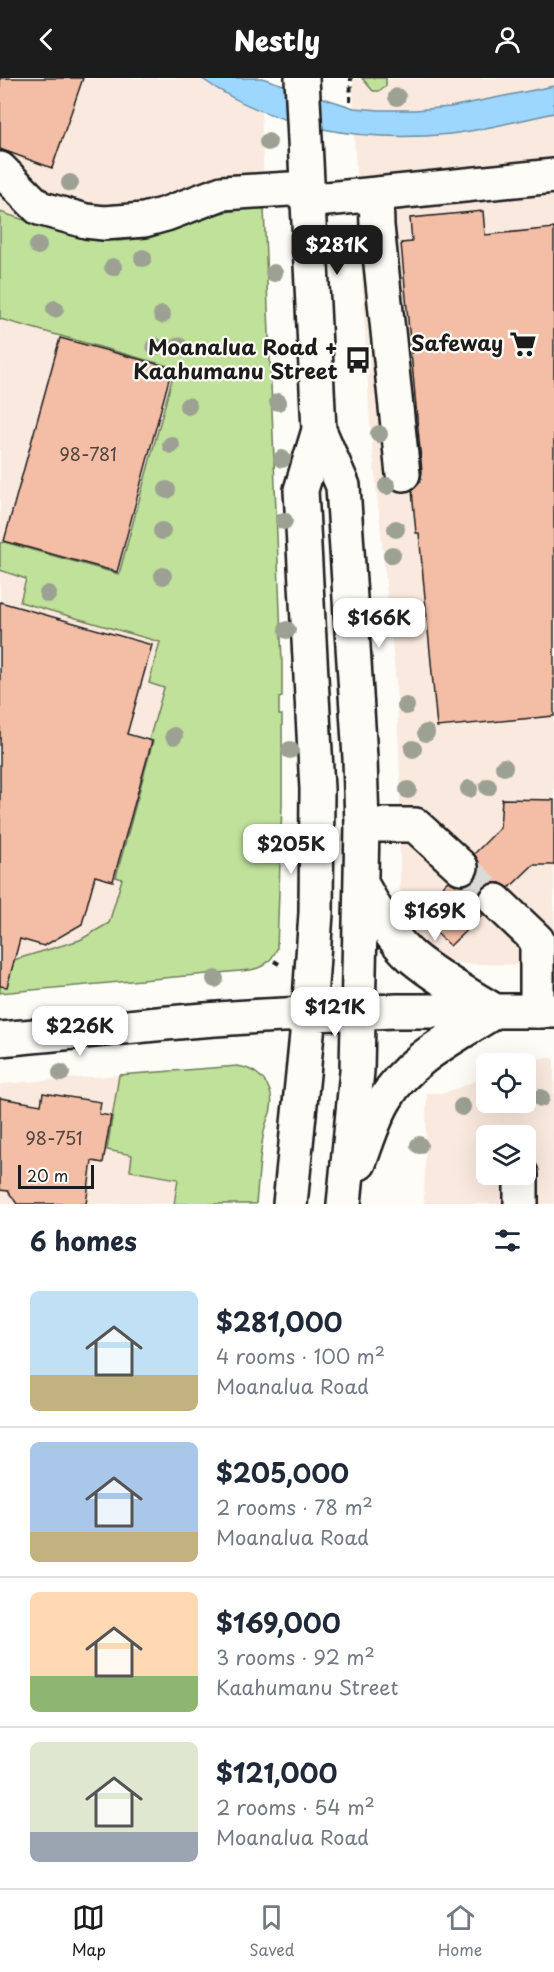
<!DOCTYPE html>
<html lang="en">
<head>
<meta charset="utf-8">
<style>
	:root { --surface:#fff; --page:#f2f2f3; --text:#1f2937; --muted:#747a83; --line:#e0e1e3; --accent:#1c1c1c }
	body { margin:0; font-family:"Playpen Sans",sans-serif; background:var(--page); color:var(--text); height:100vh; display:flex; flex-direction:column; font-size:22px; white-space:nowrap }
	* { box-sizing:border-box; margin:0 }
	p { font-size:20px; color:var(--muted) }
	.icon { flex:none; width:33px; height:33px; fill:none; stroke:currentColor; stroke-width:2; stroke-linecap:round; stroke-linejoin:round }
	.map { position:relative; height:1126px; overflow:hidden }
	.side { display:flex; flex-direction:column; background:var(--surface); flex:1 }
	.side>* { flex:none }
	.fabs { position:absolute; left:476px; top:975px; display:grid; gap:12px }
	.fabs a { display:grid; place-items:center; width:60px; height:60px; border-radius:9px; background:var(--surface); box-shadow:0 6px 24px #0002; font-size:30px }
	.scale { position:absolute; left:18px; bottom:15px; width:76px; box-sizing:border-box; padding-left:6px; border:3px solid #1c1c1c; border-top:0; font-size:16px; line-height:21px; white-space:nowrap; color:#1c1c1c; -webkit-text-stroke:4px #fdfcf7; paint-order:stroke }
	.price { position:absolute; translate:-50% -51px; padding:0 14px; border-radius:12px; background:#fff; color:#222; font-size:20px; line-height:39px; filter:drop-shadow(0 2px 3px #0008) }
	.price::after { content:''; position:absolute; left:50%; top:36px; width:18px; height:14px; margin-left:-9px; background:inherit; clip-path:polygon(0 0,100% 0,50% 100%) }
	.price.selected { background:var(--accent); color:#fff }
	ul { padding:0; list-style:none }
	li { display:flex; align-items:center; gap:18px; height:150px; padding:0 30px }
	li+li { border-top:2px solid var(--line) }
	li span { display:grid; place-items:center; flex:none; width:168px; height:120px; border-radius:9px; color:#555 }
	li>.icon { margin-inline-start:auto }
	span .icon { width:72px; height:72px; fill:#fffc; stroke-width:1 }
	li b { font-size:26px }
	h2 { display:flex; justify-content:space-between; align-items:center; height:72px; padding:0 30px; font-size:26px }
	header { display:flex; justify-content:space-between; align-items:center; height:78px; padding:0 30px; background:var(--accent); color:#fff; font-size:27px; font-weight:800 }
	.tab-bar { display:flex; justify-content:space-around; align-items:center; height:84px; border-top:2px solid var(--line); background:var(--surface); font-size:16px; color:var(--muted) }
	.tab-bar a { display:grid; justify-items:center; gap:3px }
	.tab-bar .selected { color:var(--accent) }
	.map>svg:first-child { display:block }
	.built { fill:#fae9de; fill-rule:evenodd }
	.green { fill:#bfe19a; stroke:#6e7e5b; stroke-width:1.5 }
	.water { fill:#9dd7fd; stroke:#698ca3; stroke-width:1.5 }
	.building { fill:#f3bea5; stroke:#1c1c1c; stroke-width:1.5 }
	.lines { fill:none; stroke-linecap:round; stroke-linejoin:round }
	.minor-tunnel { stroke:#dbdad6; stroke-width:33; stroke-dasharray:33 16; stroke-linecap:butt }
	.minor-casing { stroke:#1c1c1c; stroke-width:38 }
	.major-casing { stroke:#1c1c1c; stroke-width:38 }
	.path { stroke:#1c1c1c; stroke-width:4; stroke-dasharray:6 4.5; stroke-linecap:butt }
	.minor { stroke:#fdfcf7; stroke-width:33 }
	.major { stroke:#fdfcf7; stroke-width:33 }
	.tree { fill:#9ca193 }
	.labels { text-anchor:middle; stroke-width:4.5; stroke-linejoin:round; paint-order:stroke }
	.number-label { font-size:18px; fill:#52443e }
	.poi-label { font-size:21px; font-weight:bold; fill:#1c1c1c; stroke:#fdfcf7; text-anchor:end }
</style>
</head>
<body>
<header><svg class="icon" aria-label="back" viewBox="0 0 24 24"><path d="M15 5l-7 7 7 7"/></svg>Nestly<svg class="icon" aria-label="person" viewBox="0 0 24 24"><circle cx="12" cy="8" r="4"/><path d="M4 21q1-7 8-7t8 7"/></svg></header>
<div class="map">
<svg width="554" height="1126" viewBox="0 0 554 1126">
	<rect width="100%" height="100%" fill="#fdfcf7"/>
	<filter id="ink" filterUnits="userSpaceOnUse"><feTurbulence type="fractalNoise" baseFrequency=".0167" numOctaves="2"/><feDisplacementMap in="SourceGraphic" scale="12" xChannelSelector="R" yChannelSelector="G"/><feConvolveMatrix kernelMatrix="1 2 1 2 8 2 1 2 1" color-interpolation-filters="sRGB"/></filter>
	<g filter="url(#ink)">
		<!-- built -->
		<path class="built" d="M0 0H201L221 14 261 32 270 263 213 397 230 825 0 886Z
			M353 0H554V8L450 29 415 32 367 31 354 30Z
			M554 35V887L465 886 450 883 436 876 423 866 412 853 403 835 400 819V698L396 605 370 346 354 56 416 59 454 55Z
			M554 980V1126H424L427 1015H444L486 999V1024H525V986L488 985V981ZM486 1058H525V1096H486Z
			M238 988 247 989 216 1032V1126H0V1006Z"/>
		<!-- green -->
		<path class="green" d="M362 0H386V8L379 13H373Z
			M250 130H264L282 584V619L279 620V637H282V725L277 871C271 883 265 889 251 892L0 915V886L80 862 109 845 122 801 116 799 153 663 149 662 164 610 149 605 160 564 20 524 26 501 0 492V465L4 464 119 496 175 290 0 241V134L61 154 118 163 149 160 221 135Z
			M238 988C258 991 275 1008 271 1030 271 1035 268 1039 267 1043 264 1050 263 1059 262 1066 259 1086 258 1106 256 1126H174L178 1101 130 1093 132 1077 107 1072 119 997Z"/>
		<!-- water -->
		<path class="water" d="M201 0H262L354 30 380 32H415L450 29 554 8V35C520 42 485 52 450 56 365 65 272 51 201 0Z"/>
		<!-- building -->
		<path class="building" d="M0 0H83L52 90 0 71Z
			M483 133 485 157 554 150V638L437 649 419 455H416L412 412 420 404 422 394 401 165 412 164 410 140Z
			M60 260 172 290 117 494 4 463Z
			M0 524 152 567 127 656 152 663 113 803 95 798 82 846 44 868 20 861 7 909 0 908Z
			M502 721 554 722V787H533L509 810 500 805H490L483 810 478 819V828L483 836 450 868 416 834 448 803 456 807H466L475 801 479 792V784L474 776 500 750Z
			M43 1015 101 1024 99 1036 111 1038 103 1085 92 1083 86 1126H17L8 1113 0 1112V1020L41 1027Z"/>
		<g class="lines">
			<!-- minor-tunnel -->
			<path class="minor-tunnel" d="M461 789 496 823"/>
			<defs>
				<path id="minor" d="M0 91 39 130 86 143 104 145 144 142 166 136 222 115 307 110
					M376 116 377 148 403 396
					M307 123 554 98
					M362 747H415L461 789
					M496 823 537 862V933
					M0 961C103 952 206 939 309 936
					M521 1096V1126"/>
				<path id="major" d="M319 352 343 408 360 680 362 747 357 993 344 1126
					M362 807C376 832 390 860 412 879 437 900 467 916 495 933
					M309 936 397 933H554
					M359 1085C367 1064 374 1039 386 1020 409 980 457 958 495 933
					M290 1126 309 936 316 835 317 711 301 412 319 352 302 0"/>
			</defs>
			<!-- minor casing -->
			<use href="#minor" class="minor-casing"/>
			<!-- major casing -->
			<use href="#major" class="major-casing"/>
			<!-- path -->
			<path class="path" d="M350 24 351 0
				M274 883 279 886"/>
			<!-- minor -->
			<use href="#minor" class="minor"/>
			<!-- major -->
			<use href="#major" class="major"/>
		</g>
		<!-- trees -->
		<g class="tree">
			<circle cx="397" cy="19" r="9"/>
			<circle cx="268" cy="64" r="9"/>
			<circle cx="70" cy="105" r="9"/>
			<circle cx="38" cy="168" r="9"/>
			<circle cx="143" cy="180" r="9"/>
			<circle cx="113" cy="189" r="9"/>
			<circle cx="274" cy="195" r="9"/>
			<circle cx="55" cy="231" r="9"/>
			<circle cx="162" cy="237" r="9"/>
			<circle cx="155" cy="268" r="9"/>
			<circle cx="179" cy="268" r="9"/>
			<circle cx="278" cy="324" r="9"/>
			<circle cx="188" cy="328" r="9"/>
			<circle cx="379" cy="356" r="9"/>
			<circle cx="171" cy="367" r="9"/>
			<circle cx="282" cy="381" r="9"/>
			<circle cx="387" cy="408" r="9"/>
			<circle cx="167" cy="412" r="9"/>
			<circle cx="284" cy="443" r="9"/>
			<circle cx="396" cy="451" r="9"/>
			<circle cx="162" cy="453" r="9"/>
			<circle cx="392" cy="477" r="9"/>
			<circle cx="163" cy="498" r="9"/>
			<circle cx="48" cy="516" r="9"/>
			<circle cx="287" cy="552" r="9"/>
			<circle cx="406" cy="628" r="9"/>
			<circle cx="426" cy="655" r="9"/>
			<circle cx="174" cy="658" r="9"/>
			<circle cx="413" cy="671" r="9"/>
			<circle cx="290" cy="672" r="9"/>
			<circle cx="504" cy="689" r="9"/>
			<circle cx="488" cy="709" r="9"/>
			<circle cx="469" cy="711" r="9"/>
			<circle cx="408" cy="712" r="9"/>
			<circle cx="215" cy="901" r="9"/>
			<circle cx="61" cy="995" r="9"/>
			<circle cx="541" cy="1020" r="9"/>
			<circle cx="462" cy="1029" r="9"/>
			<circle cx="419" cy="1067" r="9"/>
		</g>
	</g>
	<!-- icons -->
	<defs>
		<symbol id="supermarket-bare" viewBox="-9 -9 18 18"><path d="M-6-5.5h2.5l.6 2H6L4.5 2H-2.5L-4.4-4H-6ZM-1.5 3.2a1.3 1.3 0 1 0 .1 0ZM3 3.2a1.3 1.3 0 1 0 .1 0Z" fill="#1c1c1c" stroke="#fdfcf7" stroke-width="2.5" paint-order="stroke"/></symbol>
		<symbol id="bus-bare" viewBox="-9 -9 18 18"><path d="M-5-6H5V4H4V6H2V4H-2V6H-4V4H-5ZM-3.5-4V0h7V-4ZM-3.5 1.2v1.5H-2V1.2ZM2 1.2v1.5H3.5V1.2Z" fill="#1c1c1c" stroke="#fdfcf7" stroke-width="2.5" paint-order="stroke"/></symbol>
	</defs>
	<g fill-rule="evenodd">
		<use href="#supermarket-bare" x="504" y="247" width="38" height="38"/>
		<use href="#bus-bare" x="339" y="263" width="38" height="38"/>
	</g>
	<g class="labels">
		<!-- number labels -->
		<g class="number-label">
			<text x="88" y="383">98-781</text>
			<text x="54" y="1067">98-751</text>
		</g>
		<!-- poi labels -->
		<g class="poi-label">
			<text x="503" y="273">Safeway</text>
			<text x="338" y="277">Moanalua Road +<tspan x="338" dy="24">Kaahumanu Street</tspan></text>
		</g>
	</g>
</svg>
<div class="fabs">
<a><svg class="icon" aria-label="locate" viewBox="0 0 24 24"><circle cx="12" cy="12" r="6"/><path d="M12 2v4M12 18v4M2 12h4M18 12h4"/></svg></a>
<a><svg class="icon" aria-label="layers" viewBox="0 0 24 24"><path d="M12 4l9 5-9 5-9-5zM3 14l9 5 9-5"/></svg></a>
</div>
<div class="scale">20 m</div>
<b class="price selected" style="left:337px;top:198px">$281K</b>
<b class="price" style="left:379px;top:571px">$166K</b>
<b class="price" style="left:291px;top:797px">$205K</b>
<b class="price" style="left:435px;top:864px">$169K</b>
<b class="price" style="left:335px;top:960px">$121K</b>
<b class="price" style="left:80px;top:979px">$226K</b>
</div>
<section class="side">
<h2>6 homes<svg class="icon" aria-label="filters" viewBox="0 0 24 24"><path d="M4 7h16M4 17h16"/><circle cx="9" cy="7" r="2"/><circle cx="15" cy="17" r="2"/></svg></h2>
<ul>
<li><span style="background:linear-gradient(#bfe0f5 70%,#c2b280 0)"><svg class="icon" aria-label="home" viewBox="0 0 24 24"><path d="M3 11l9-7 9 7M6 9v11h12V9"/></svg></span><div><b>$281,000</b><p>4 rooms · 100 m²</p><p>Moanalua Road</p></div></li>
<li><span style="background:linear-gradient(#a9c7e8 75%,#c2b280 0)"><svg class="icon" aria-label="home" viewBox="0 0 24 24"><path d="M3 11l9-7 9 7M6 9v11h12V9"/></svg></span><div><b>$205,000</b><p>2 rooms · 78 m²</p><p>Moanalua Road</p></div></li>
<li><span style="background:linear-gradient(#ffd9b3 70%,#8fb573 0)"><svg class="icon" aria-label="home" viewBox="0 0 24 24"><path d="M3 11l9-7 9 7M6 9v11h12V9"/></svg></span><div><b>$169,000</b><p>3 rooms · 92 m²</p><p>Kaahumanu Street</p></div></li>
<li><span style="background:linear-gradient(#dfe7d0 75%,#9aa5b1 0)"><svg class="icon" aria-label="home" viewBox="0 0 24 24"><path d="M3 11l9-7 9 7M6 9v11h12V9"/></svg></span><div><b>$121,000</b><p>2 rooms · 54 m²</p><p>Moanalua Road</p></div></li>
</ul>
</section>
<nav class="tab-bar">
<a class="selected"><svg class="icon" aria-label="map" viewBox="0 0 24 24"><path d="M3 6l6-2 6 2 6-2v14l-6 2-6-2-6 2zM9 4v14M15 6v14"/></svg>Map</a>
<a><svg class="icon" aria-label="saved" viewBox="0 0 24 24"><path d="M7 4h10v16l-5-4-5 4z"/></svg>Saved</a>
<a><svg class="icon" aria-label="home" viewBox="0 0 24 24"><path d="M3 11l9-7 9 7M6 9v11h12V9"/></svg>Home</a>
</nav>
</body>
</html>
